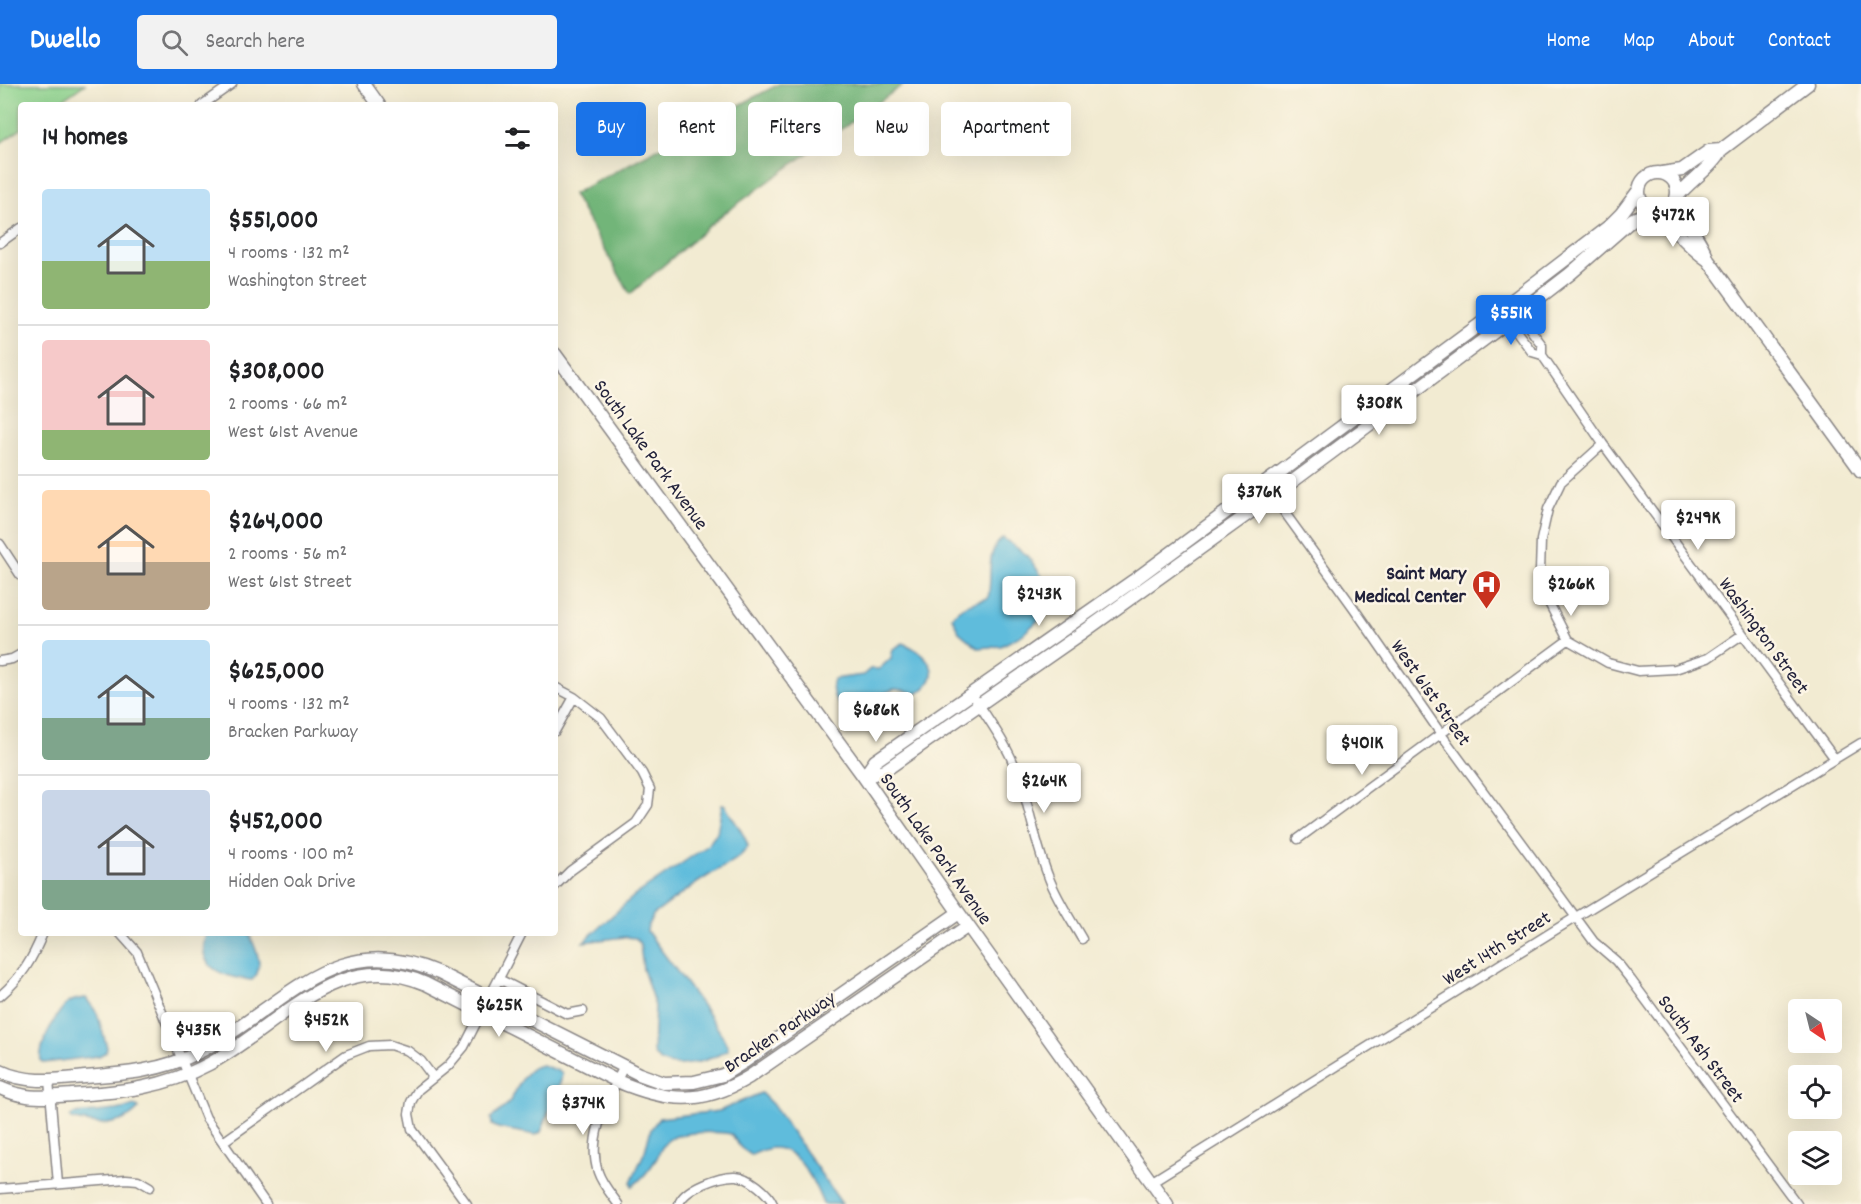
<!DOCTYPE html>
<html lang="en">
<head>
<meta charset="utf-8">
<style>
	:root { --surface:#fff; --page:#f2f2f2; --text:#202124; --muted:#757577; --line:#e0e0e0; --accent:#1a73e8 }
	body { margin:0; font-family:Dekko,sans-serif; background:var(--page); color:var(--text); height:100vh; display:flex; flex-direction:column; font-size:22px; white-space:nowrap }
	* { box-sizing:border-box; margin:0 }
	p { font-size:20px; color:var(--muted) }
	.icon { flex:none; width:33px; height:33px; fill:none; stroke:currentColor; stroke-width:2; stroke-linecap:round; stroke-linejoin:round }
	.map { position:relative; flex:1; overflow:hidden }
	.panel { position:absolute; left:18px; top:18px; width:540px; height:834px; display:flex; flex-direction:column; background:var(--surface); border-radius:6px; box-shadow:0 6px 24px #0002 }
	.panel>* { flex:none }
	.banner { position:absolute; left:576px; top:18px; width:570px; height:54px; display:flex; gap:12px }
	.needle { width:39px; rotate:145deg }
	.fabs { position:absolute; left:1788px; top:915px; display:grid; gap:12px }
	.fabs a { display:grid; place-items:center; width:54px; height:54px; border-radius:6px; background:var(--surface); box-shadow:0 6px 24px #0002; font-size:30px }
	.price { position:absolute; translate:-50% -51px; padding:0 14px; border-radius:6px; background:#fff; color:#222; font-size:20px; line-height:39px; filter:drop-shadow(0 2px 3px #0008) }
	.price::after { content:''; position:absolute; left:50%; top:36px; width:18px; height:14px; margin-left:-9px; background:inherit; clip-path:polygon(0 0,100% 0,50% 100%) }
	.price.current { background:var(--accent); color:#fff }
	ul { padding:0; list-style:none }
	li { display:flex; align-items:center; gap:18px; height:150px; padding:0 24px }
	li+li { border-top:2px solid var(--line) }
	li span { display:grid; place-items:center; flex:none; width:168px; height:120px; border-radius:6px; color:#555 }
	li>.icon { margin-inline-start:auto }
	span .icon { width:72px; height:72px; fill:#fffc; stroke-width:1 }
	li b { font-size:26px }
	h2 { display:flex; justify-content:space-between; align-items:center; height:72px; padding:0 24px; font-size:26px }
	.chip { padding:0 21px; border-radius:6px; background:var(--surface); box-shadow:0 6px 24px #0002; font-size:21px; line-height:54px }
	.chip.current { background:var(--accent); color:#fff }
	header { display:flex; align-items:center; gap:36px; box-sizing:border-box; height:84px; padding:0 30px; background:var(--accent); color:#fff }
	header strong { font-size:28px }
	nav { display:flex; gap:33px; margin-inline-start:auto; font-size:21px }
	.search { width:420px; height:54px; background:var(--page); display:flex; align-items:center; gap:15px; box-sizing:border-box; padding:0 21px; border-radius:6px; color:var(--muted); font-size:22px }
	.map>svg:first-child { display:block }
	.green { fill:#8dd38e; stroke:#587a64; stroke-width:1.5 }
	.forest { fill:#72b579; stroke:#4a6c5a; stroke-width:1.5 }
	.water { fill:#5ebcdc; stroke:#406f8c; stroke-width:1.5 }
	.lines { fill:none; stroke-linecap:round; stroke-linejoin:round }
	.street-casing { stroke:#8a8686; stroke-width:11 }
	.secondary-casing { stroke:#8a8686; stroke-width:15 }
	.street { stroke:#fff; stroke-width:8 }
	.secondary { stroke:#fff; stroke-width:12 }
	.labels { text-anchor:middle; stroke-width:5; stroke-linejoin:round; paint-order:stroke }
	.street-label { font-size:20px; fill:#22223b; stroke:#fcf5e5 }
	.poi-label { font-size:20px; font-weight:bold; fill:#22223b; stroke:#fcf5e5; text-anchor:end }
</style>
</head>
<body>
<header>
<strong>Dwello</strong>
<div class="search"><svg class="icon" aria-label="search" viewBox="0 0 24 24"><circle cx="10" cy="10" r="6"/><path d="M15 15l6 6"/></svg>Search here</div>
<nav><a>Home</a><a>Map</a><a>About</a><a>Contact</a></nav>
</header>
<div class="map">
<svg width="1861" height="1120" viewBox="0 0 1861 1120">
	<rect width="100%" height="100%" fill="#fcf5e5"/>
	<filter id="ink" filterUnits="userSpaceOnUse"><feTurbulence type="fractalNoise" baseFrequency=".0167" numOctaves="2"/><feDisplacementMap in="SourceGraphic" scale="12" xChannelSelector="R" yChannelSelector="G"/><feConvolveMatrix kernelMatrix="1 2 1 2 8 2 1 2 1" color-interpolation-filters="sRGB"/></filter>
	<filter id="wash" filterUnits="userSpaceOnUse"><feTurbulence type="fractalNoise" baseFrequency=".008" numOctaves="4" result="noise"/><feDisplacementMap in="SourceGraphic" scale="24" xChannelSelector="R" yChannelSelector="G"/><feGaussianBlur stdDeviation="1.35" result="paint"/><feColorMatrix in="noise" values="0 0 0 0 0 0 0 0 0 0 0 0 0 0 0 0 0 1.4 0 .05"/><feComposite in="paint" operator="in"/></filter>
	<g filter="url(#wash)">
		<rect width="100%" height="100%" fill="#f2ebd2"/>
		<!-- green -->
		<path class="green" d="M0 0H85L55 21H21V45L0 59Z"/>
		<!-- forest -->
		<path class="forest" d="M779 0H904L722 131 630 210 573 110Z"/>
		<!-- water -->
		<path class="water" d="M1003 454 1027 471 1044 495 1053 517 1051 525 1022 551 1001 562 978 564 959 548 952 533C961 521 974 518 988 514 993 493 984 468 1003 454Z
			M903 559C928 570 947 591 916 610L904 606 894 605 883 610 868 626 863 639H857C844 626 827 615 834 595L863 591 870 585H879L891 574 893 565Z
			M722 721H725C731 734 744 747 748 762 739 777 725 781 711 790 691 802 672 817 653 831L648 841 647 847C659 865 729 952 728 966 711 976 664 993 653 968L655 922 643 885 640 860 636 854 625 853 583 858 634 812 707 762 717 749Z
			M206 849H249C255 863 266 884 252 896 222 893 195 884 206 849Z
			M86 914 97 929 107 963 106 968 99 972 44 979 41 977C38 963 56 928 68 919 74 915 80 915 86 914Z
			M542 981 558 987 562 990 561 996 541 1048 536 1051 498 1044 492 1041 491 1034C498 1029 505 1024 510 1017 519 1003 524 983 542 981Z
			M761 1009 773 1021 842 1120H823C815 1100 800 1065 774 1064 767 1063 757 1069 751 1071L741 1064 731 1050C717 1047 676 1047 666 1058 662 1062 659 1069 657 1074 650 1085 643 1095 632 1102L631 1098 645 1067 651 1045 659 1034 719 1027Z
			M135 1022 139 1024C121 1045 95 1041 71 1035L70 1033 74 1030 117 1026Z"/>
	</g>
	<g filter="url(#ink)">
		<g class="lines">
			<defs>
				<path id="street" d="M202 21 232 0
					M0 159 21 144
					M1510 218 1542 261V271L1603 360 1835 675
					M1500 225 1532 268 1542 271
					M1603 360 1561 398 1548 425 1541 456 1540 487 1547 515 1568 556 1608 579 1638 587 1675 585 1708 574 1743 550
					M1264 400 1353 523 1441 650 1594 858 1616 877 1631 896 1797 1120
					M0 460 21 492
					M0 577 12 575 21 570
					M555 603 574 613 601 634 642 689 650 705 648 721 636 739 570 787 555 802
					M976 616C991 639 1008 663 1017 688 1030 723 1035 760 1049 794 1057 815 1071 836 1082 855
					M555 647 574 613
					M1298 755 1568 556
					M120 849 137 868 206 1034 266 1120
					M499 895 567 930 583 927
					M0 912C22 893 32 876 43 849
					M49 996 58 1100
					M223 1058 346 971 369 962 390 961 408 967 421 977 433 993
					M1151 1098 1576 833 1861 659
					M0 1105 126 1095 138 1096 150 1103
					M467 1120 412 1045 409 1030 411 1018 418 1006 448 982 464 963 522 849
					M618 1120C611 1110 602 1100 598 1088 586 1052 609 1014 624 982
					M679 1120C684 1104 721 1091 736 1092 749 1093 768 1108 773 1120"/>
				<path id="secondary" d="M364 0 379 21
					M1639 108a19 19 0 1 1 38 0a19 19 0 1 1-38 0Z
					M1662 89 1682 86 1709 67 1721 66
					M1677 113C1690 96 1712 84 1721 66L1808 0
					M1675 117C1684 141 1700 151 1708 176L1861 387
					M1656 128C1674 143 1688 163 1708 176
					M555 270 864 693 968 842 1167 1120
					M864 693 875 677 1133 497 1510 218 1608 143 1621 130 1639 106
					M864 693 884 687 1082 549 1273 412 1509 237 1570 190 1633 135 1653 127
					M0 987C27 1000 55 996 85 993 124 990 163 987 199 968 283 925 332 842 439 889L639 990 664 999 694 998 723 991 744 978 958 829
					M0 1004C7 1007 14 1010 22 1011 38 1015 56 1012 72 1011 122 1008 164 1004 209 980 279 943 337 861 426 900L617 997C667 1018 701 1022 749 993L968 842"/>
			</defs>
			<!-- street casing -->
			<use href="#street" class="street-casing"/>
			<!-- secondary casing -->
			<use href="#secondary" class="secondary-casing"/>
			<!-- street -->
			<use href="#street" class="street"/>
			<!-- secondary -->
			<use href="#secondary" class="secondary"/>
		</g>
	</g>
	<!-- icons -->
	<defs>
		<symbol id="hospital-pin" viewBox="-11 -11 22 30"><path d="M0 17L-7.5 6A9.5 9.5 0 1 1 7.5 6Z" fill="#c8321e" stroke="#fcf5e5"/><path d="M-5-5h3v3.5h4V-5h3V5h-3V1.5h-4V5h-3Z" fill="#fff"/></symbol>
	</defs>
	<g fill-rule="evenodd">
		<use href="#hospital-pin" x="1470" y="484" width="33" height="45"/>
	</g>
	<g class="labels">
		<!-- street labels -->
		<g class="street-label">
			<text transform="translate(652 370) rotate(54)" y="7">South Lake Park Avenue</text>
			<text transform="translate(1765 551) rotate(54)" y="7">Washington Street</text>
			<text transform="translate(1432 608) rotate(55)" y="7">West 61st Street</text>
			<text transform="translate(937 764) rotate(55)" y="7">South Lake Park Avenue</text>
			<text transform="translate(1496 863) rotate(-32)" y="7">West 14th Street</text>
			<text transform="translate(779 947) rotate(-34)" y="7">Bracken Parkway</text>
			<text transform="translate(1702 964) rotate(53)" y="7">South Ash Street</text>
		</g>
		<!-- poi labels -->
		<g class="poi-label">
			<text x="1466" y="495">Saint Mary<tspan x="1466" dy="23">Medical Center</tspan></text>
		</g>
	</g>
</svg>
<div class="fabs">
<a><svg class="needle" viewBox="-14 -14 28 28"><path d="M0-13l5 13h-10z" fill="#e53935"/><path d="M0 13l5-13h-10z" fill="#757577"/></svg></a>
<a><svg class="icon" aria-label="locate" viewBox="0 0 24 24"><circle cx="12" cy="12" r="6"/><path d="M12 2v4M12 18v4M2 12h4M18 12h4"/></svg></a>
<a><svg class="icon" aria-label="layers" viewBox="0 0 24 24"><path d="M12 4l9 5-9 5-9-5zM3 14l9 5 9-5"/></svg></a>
</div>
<b class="price" style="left:1673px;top:164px">$472K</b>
<b class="price current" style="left:1511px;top:262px">$551K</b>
<b class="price" style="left:1379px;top:352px">$308K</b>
<b class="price" style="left:1259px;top:441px">$376K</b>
<b class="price" style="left:1698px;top:467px">$249K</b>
<b class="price" style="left:1571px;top:533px">$266K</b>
<b class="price" style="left:1039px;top:543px">$243K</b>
<b class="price" style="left:876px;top:659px">$686K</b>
<b class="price" style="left:1362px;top:692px">$401K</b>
<b class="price" style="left:1044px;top:730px">$264K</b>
<b class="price" style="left:499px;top:954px">$625K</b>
<b class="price" style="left:326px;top:969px">$452K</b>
<b class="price" style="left:198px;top:979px">$435K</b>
<b class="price" style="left:583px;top:1052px">$374K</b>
<div class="banner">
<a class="chip current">Buy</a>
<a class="chip">Rent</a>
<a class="chip">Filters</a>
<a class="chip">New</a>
<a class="chip">Apartment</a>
</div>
<section class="panel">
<h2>14 homes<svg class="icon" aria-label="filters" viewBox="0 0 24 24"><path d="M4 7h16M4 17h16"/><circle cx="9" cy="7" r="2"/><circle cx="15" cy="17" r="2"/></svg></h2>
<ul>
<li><span style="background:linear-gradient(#bfe0f5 60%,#8fb573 0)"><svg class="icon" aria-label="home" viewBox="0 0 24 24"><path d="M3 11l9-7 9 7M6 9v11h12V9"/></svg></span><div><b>$551,000</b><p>4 rooms · 132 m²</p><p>Washington Street</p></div></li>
<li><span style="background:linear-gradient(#f6c9c9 75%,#8fb573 0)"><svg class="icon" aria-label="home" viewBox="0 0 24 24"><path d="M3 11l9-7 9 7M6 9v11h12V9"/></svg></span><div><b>$308,000</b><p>2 rooms · 66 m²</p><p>West 61st Avenue</p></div></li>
<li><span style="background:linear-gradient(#ffd9b3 60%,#b9a48a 0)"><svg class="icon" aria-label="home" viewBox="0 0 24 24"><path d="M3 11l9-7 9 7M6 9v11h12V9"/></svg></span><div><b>$264,000</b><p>2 rooms · 56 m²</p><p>West 61st Street</p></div></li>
<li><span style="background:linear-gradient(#bfe0f5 65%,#7fa58c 0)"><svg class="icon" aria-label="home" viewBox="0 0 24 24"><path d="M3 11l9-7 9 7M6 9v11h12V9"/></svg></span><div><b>$625,000</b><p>4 rooms · 132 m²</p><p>Bracken Parkway</p></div></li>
<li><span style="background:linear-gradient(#c9d6e8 75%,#7fa58c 0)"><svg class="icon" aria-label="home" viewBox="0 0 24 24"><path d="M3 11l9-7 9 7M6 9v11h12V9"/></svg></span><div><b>$452,000</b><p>4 rooms · 100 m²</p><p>Hidden Oak Drive</p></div></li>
</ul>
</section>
</div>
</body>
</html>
